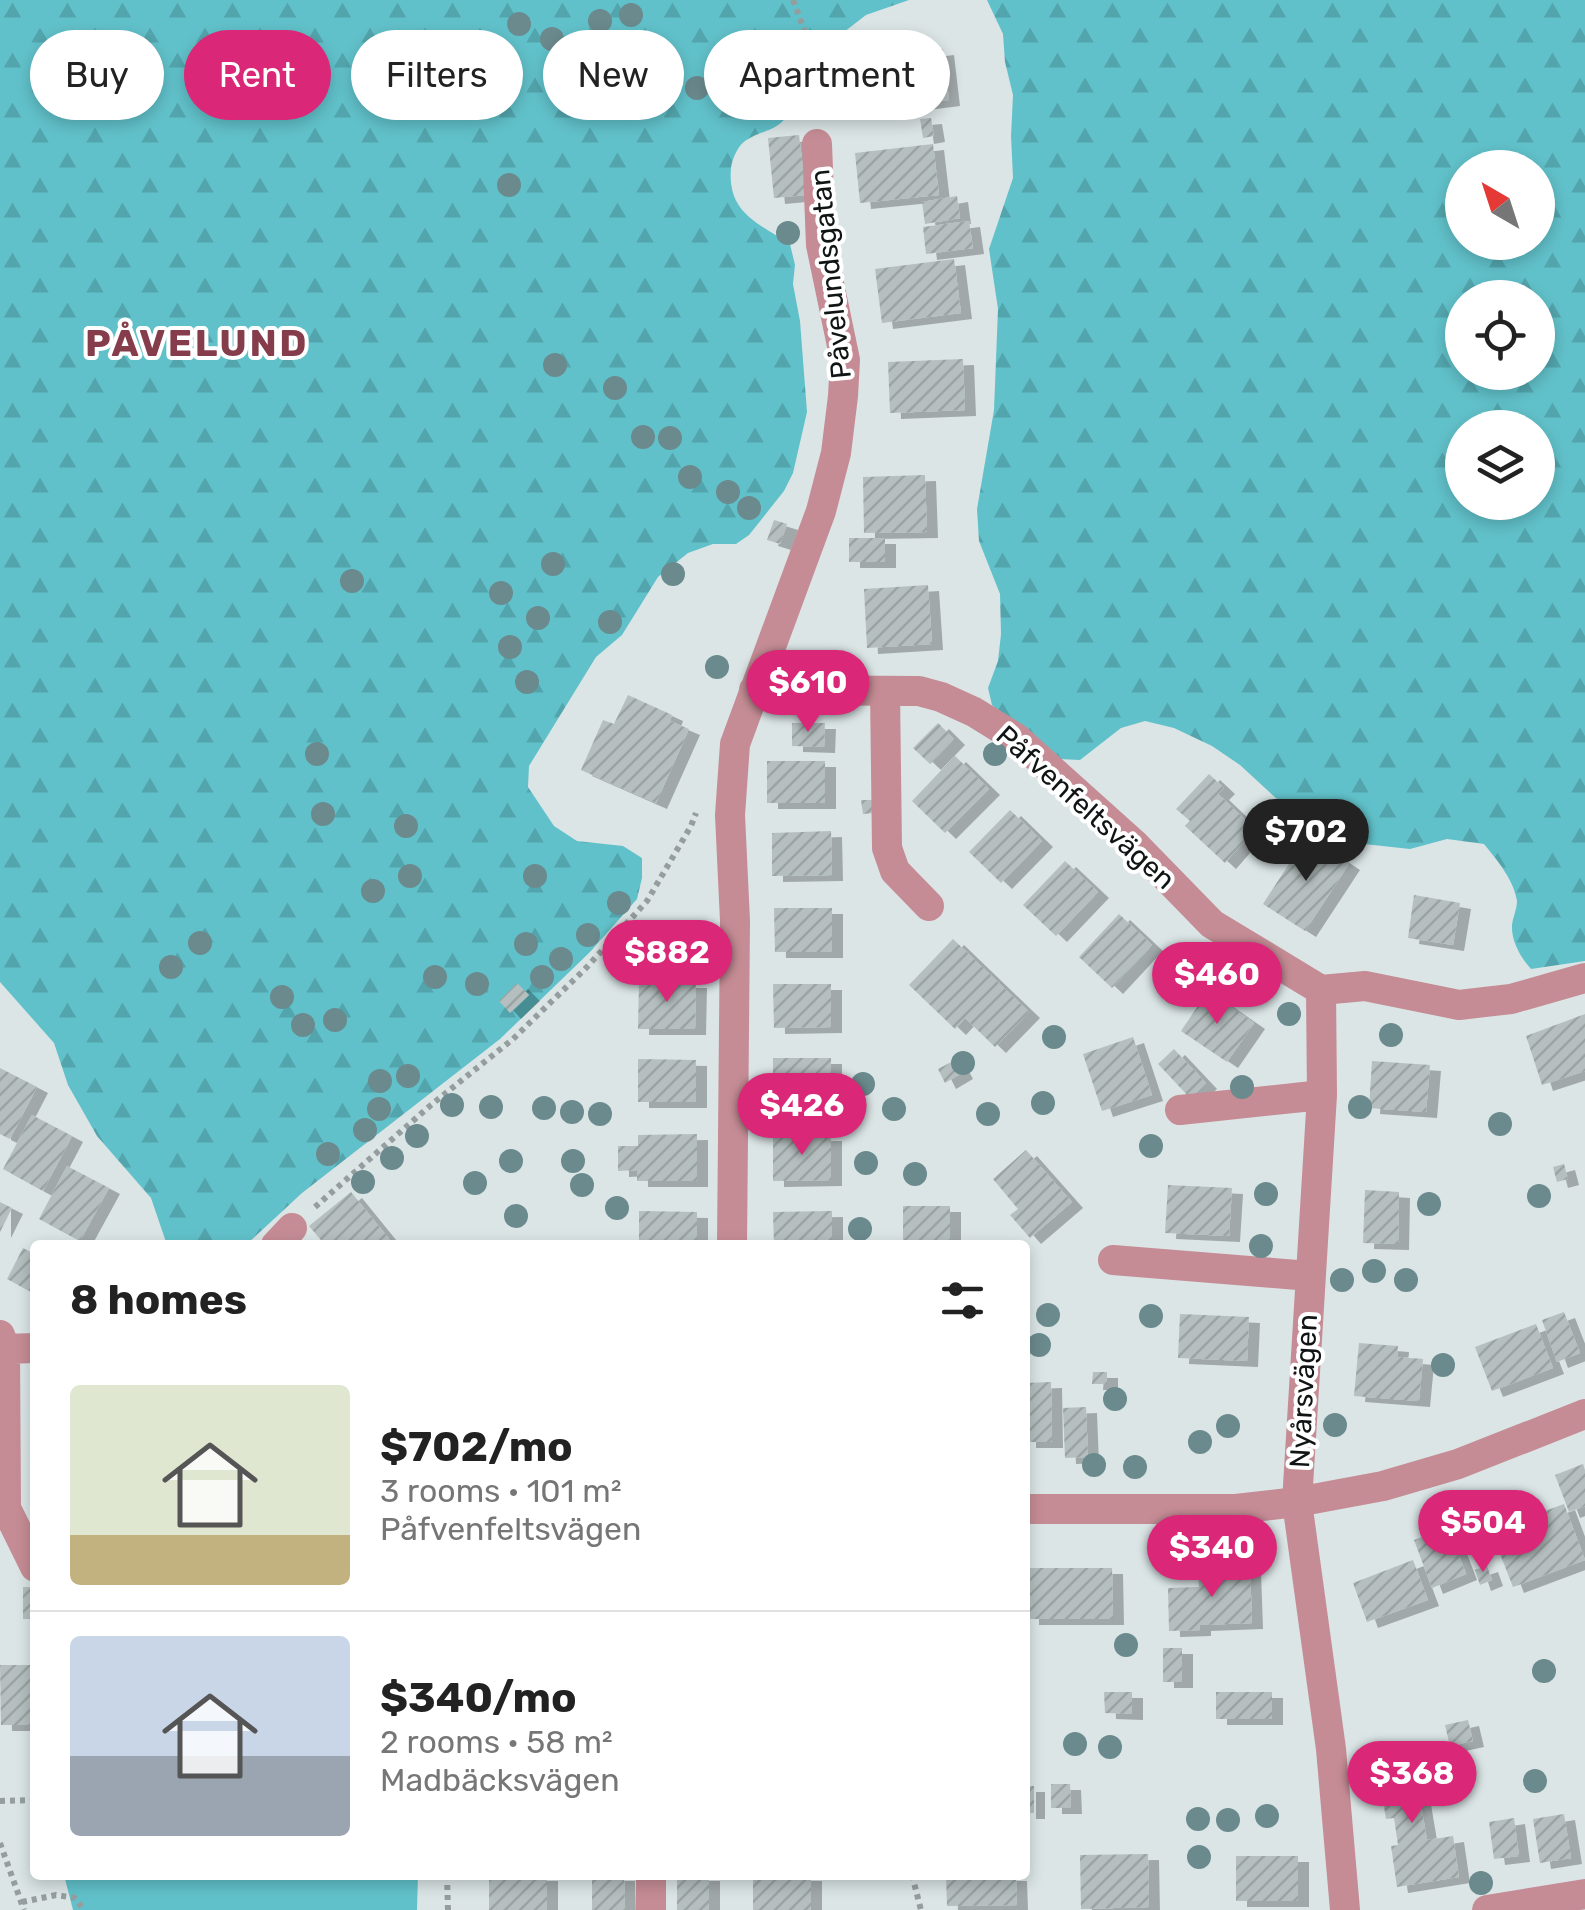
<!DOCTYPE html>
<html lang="en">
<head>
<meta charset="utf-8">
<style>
	:root { --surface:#fff; --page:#f2f2f2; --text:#222; --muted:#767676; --line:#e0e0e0; --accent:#db2777 }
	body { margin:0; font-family:Rubik,sans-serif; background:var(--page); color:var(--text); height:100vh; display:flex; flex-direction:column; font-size:38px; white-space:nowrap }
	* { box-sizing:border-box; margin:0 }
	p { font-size:32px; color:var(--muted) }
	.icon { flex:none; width:55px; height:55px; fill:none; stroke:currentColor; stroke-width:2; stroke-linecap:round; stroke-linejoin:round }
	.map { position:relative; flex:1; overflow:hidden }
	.panel { position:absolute; left:30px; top:1240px; width:1000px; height:640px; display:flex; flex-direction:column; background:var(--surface); border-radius:10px; box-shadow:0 5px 15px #0003 }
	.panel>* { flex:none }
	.hud { position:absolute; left:30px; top:30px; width:1000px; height:90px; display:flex; gap:20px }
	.needle { width:65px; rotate:321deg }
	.controls { position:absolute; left:1445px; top:150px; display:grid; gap:20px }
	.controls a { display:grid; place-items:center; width:110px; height:110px; border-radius:50%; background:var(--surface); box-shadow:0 5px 15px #0003; font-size:50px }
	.price { position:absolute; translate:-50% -85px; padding:0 22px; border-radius:35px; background:var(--accent); color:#fff; font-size:32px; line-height:65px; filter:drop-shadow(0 2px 5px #0008) }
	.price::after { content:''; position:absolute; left:50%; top:60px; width:30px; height:22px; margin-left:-15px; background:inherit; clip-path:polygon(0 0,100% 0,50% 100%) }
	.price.on { background:#222; color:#fff }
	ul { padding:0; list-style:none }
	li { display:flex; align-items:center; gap:30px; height:250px; padding:0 40px }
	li+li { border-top:2px solid var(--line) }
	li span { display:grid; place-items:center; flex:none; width:280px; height:200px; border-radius:10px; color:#555 }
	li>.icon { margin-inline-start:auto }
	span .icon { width:120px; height:120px; fill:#fffc; stroke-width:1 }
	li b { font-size:42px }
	h2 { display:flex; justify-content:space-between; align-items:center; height:120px; padding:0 40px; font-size:42px }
	.tag { padding:0 35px; border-radius:45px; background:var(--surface); box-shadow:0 5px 15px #0003; font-size:35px; line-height:90px }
	.tag.on { background:var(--accent); color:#fff }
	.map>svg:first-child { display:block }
	.green { fill:#61c1ca }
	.forest { fill:url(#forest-firs); fill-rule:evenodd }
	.building { fill:url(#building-hatch); filter:url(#shadow) }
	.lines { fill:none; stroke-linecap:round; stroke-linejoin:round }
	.path { stroke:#959d9e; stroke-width:6; stroke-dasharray:5 5; stroke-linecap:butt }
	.minor { stroke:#c58c95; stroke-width:30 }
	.tree { fill:#6b8a8d }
	.labels { text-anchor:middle; stroke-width:8; stroke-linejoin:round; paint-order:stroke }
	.street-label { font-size:28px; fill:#101414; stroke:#fff }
	.district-label { font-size:38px; font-weight:bold; letter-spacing:2.5px; fill:#853d4c; stroke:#fff }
</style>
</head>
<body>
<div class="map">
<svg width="1585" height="1910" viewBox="0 0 1585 1910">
	<defs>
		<pattern id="forest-firs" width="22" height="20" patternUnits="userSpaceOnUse" patternTransform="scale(2.5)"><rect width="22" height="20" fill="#61c1ca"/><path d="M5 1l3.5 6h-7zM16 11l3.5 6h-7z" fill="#53a5ad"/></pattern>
		<pattern id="building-hatch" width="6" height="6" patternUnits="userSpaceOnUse" patternTransform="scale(2.5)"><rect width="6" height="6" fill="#b5bfbf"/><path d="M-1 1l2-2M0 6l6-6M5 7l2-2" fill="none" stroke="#9ba3a3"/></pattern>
		<filter id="shadow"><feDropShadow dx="11" dy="6" stdDeviation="0" flood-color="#0004"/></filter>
	</defs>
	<rect width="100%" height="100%" fill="#dbe5e6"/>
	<!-- green -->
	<path class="green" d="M64 1875H418L417 1910H73Z"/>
	<!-- forest -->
	<path class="forest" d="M0 0H909L866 15 844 32 822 40 783 62 780 85 790 111C779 132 763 129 745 141 738 146 732 159 731 168 727 213 758 223 790 244L795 265 793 284 800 321 807 412 793 473 784 491 749 535 736 544H713L688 553 658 577 622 635 596 657 529 766 528 787 554 826 577 841 623 846 642 858V878L637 899 590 952 500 1039 302 1193 246 1245H167L151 1198 97 1136 68 1085 54 1043 0 982Z
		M987 0H1585V961L1531 969C1521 958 1511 941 1512 925 1513 917 1517 909 1517 901 1514 880 1497 860 1484 844L1447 839 1410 849 1364 844 1317 826 1278 800 1240 765 1212 746 1174 728 1145 721 1121 728 1080 760 1059 759 1011 723 992 705 988 688 998 661 1001 634 1000 594 979 541 977 509 994 410 998 309 989 249 1013 178 1011 136 1013 95 1005 62 1003 34ZM1462 168H1538V242H1462ZM1462 298H1538V372H1462ZM1462 428H1538V502H1462Z"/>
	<!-- building -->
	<path class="building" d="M943 49 949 100 870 110 864 59Z
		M931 118 934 136 923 138 920 119Z
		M799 135 806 195 774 198 768 138Z
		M933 144 939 195 860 203 855 153Z
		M957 196 960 218 925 224 922 202Z
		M969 221 973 248 926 254 923 227Z
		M954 259 961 313 882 323 875 269Z
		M963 359 965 410 890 413 888 362Z
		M925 475 927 532 864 533 863 477Z
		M774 520 787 524 780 544 767 540Z
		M849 538H885V562H849Z
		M928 585 932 644 867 648 864 589Z
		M628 695 672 715 670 721 689 729 656 803 581 770 603 720 614 724Z
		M792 723H825L824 747 792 746Z
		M938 723 954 739 930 764 913 748Z
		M955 756 989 789 945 833 912 801Z
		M767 761H825V803H767Z
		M1209 774 1224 788 1218 794 1255 829 1225 863 1185 826 1190 821 1176 809Z
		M861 800H873L874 813 863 814Z
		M1010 810 1042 841 1001 883 969 852Z
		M831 831 832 875 772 876V833Z
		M1307 836 1349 864 1305 931 1263 904Z
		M1065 861 1098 892 1056 936 1023 905Z
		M1414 895 1460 903 1453 945 1408 938Z
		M774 908H832V952H775Z
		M1119 914 1152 945 1112 988 1079 957Z
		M953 939 1029 1012 995 1047 965 1018 955 1029 909 985Z
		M639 982H696L695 1029H638Z
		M517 983 529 995 510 1013 499 1001Z
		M773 984H831V1027L774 1028Z
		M1208 991 1254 1023 1227 1062 1181 1031Z
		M1585 1014V1071L1542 1085 1526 1036Z
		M1133 1037 1152 1095 1102 1111 1083 1054Z
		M1174 1049 1206 1083 1190 1098 1158 1064Z
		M773 1058H831V1104H773Z
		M638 1059 696 1060V1102H638Z
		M955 1060 962 1073 945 1083 938 1069Z
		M1372 1061 1430 1065 1426 1112 1369 1108Z
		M0 1068 37 1087 10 1139 0 1134Z
		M32 1115 72 1136 43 1191 3 1169Z
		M697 1134V1181H637V1170L618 1171V1146H638V1135Z
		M831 1135V1180L773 1181V1136Z
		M1026 1150 1072 1202 1030 1238 1010 1215 1018 1209 993 1179Z
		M1564 1164 1568 1179 1557 1182 1553 1167Z
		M67 1166 109 1188 80 1241 39 1219Z
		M1168 1185 1232 1188 1229 1236 1165 1233Z
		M1365 1190 1399 1192 1398 1244 1363 1243Z
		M351 1192 394 1245H325L309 1226Z
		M0 1202 12 1208 0 1232Z
		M903 1206H950V1245H903Z
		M639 1211 697 1212V1245H639Z
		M832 1211V1245H774L773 1212Z
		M23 1248 35 1254V1294L7 1279Z
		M1564 1312 1580 1353 1557 1362 1542 1320Z
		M1180 1314 1249 1317 1247 1361 1178 1358Z
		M1536 1324 1553 1368 1492 1391 1475 1347Z
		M1359 1343 1398 1346 1397 1357 1423 1359 1419 1401 1354 1396Z
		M1093 1372H1107V1384H1092Z
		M1051 1382 1052 1442H1025V1383Z
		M1086 1407 1088 1457 1065 1458 1063 1408Z
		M1583 1464 1585 1470V1506L1569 1512 1555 1475Z
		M1564 1504 1585 1560 1513 1587 1491 1531Z
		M1471 1506 1485 1541 1463 1549 1450 1514Z
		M1448 1527 1466 1574 1432 1588 1414 1540Z
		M1413 1560 1428 1600 1367 1622 1353 1583Z
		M1250 1566 1252 1623 1200 1625V1630L1169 1631 1168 1588 1199 1587 1198 1568Z
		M1487 1566 1492 1580 1480 1585 1475 1570Z
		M1028 1568H1112L1113 1619H1028Z
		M23 1587H35V1619H23Z
		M1163 1648H1182V1682H1163Z
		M0 1665H35V1725H1Z
		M1104 1692H1132V1714L1105 1713Z
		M1216 1692H1272V1719H1216Z
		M1468 1720 1473 1741 1450 1746 1445 1725Z
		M1412 1751 1427 1840 1453 1836 1459 1877 1397 1887 1391 1846 1398 1845 1394 1818 1386 1819 1376 1757Z
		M1051 1784H1070L1071 1808H1051Z
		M1025 1786H1034V1813H1025Z
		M1564 1814 1571 1858 1540 1863 1533 1819Z
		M1514 1818 1519 1856 1494 1859 1489 1822Z
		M1148 1854 1149 1907 1081 1909 1080 1855Z
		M1236 1856H1298V1901H1236Z
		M489 1875H547V1910H489Z
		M592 1875H624L625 1910H592Z
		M677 1875H709V1910H677Z
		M753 1875H811V1910H753Z
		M946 1875H1016L1017 1905 947 1906Z"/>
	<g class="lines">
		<!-- path -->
		<path class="path" d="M793 0 814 56 818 78 817 115
			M315 1207 431 1105 513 1039 586 968 647 901 691 826 696 813
			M0 1801 35 1800
			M0 1843 24 1910
			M447 1875 448 1910
			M912 1875 921 1910
			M22 1902 56 1895 75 1898 84 1910"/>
		<!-- minor -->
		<path class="minor" d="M754 690 919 691 941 697 974 712 1016 738 1135 845 1212 924 1321 990 1365 986 1459 1005 1511 999 1585 978
			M885 691 887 848 895 871 929 906
			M1321 990 1322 1095 1297 1502 1331 1749 1345 1910
			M1180 1110 1322 1095
			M276 1245 292 1228
			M732 1245 735 921 730 815 735 744 821 511 836 453 843 396 845 360 821 245 817 144
			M1113 1260 1310 1276
			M0 1335 5 1349 6 1508 35 1567
			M5 1349 35 1348
			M1025 1509H1236L1297 1502 1383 1486 1458 1464 1585 1414
			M651 1875V1910
			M1487 1910 1585 1894"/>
	</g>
	<!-- trees -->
	<g class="tree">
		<circle cx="631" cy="15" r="12"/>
		<circle cx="600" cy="21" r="12"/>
		<circle cx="519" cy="24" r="12"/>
		<circle cx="552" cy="39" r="12"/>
		<circle cx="601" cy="58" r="12"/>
		<circle cx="557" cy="64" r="12"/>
		<circle cx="500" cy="70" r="12"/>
		<circle cx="697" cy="88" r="12"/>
		<circle cx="592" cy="94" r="12"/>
		<circle cx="509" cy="185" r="12"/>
		<circle cx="788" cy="233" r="12"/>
		<circle cx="555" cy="365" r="12"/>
		<circle cx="615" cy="388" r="12"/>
		<circle cx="643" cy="437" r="12"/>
		<circle cx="670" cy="438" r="12"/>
		<circle cx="690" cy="477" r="12"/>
		<circle cx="728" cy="492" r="12"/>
		<circle cx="749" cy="508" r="12"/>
		<circle cx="553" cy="564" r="12"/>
		<circle cx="673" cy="574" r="12"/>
		<circle cx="352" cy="581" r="12"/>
		<circle cx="501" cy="593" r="12"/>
		<circle cx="538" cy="618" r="12"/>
		<circle cx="610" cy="622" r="12"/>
		<circle cx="510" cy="647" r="12"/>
		<circle cx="717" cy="667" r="12"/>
		<circle cx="527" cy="682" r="12"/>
		<circle cx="317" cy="754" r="12"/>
		<circle cx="995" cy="754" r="12"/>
		<circle cx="323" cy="814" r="12"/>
		<circle cx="406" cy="826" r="12"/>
		<circle cx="410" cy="876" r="12"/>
		<circle cx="535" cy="876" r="12"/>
		<circle cx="373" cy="891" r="12"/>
		<circle cx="619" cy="903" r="12"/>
		<circle cx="588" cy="935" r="12"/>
		<circle cx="200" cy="943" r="12"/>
		<circle cx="526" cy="944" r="12"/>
		<circle cx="561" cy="959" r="12"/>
		<circle cx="171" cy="967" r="12"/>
		<circle cx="435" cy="977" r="12"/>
		<circle cx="542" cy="977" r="12"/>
		<circle cx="477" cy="984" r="12"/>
		<circle cx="1174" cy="992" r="12"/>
		<circle cx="282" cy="997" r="12"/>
		<circle cx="1289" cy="1014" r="12"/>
		<circle cx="335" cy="1020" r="12"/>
		<circle cx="303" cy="1025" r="12"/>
		<circle cx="1391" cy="1035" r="12"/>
		<circle cx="1054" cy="1037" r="12"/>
		<circle cx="963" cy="1063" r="12"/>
		<circle cx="408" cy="1076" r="12"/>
		<circle cx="380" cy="1081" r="12"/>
		<circle cx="863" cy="1084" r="12"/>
		<circle cx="1242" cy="1087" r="12"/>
		<circle cx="1043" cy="1103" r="12"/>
		<circle cx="452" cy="1105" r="12"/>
		<circle cx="491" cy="1107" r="12"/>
		<circle cx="1360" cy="1107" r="12"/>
		<circle cx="544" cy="1108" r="12"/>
		<circle cx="379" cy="1109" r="12"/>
		<circle cx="894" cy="1109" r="12"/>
		<circle cx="572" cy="1112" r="12"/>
		<circle cx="600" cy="1114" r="12"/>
		<circle cx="988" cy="1114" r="12"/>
		<circle cx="1500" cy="1124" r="12"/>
		<circle cx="365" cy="1130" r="12"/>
		<circle cx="417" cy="1136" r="12"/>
		<circle cx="1151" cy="1146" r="12"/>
		<circle cx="328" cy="1154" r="12"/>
		<circle cx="392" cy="1158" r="12"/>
		<circle cx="511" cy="1161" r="12"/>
		<circle cx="573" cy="1161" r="12"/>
		<circle cx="866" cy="1163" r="12"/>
		<circle cx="915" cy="1174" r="12"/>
		<circle cx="363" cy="1182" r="12"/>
		<circle cx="475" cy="1183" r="12"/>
		<circle cx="582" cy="1185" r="12"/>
		<circle cx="1266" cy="1194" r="12"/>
		<circle cx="1539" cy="1196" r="12"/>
		<circle cx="1429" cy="1204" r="12"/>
		<circle cx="617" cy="1208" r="12"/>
		<circle cx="516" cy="1216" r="12"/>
		<circle cx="860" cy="1229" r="12"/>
		<circle cx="1261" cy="1246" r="12"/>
		<circle cx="1374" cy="1271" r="12"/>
		<circle cx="1342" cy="1280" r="12"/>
		<circle cx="1406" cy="1280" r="12"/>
		<circle cx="1048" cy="1315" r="12"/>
		<circle cx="1151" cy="1316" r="12"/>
		<circle cx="1039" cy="1345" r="12"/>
		<circle cx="1443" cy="1365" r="12"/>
		<circle cx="1115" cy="1399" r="12"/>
		<circle cx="1335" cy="1425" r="12"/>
		<circle cx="1228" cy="1426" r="12"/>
		<circle cx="1200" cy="1442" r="12"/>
		<circle cx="1094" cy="1465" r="12"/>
		<circle cx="1135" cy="1467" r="12"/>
		<circle cx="1126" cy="1645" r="12"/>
		<circle cx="1544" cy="1671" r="12"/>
		<circle cx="1075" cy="1744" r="12"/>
		<circle cx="1110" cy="1747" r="12"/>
		<circle cx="1535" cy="1781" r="12"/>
		<circle cx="1267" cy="1816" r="12"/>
		<circle cx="1198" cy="1819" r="12"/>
		<circle cx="1228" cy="1820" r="12"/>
		<circle cx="1199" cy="1857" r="12"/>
		<circle cx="1481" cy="1883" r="12"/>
	</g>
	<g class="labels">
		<!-- street labels -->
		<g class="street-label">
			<text transform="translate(830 274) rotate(-96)" y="10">Påvelundsgatan</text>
			<text transform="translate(1086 807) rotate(42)" y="10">Påfvenfeltsvägen</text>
			<text transform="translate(1303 1391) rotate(-87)" y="10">Nyårsvägen</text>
		</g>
		<!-- district labels -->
		<g class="district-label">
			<text x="197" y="356">PÅVELUND</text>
		</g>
	</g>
</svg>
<div class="controls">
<a><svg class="needle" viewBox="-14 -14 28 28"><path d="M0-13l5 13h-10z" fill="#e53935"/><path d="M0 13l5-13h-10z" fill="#767676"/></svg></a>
<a><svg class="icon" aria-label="locate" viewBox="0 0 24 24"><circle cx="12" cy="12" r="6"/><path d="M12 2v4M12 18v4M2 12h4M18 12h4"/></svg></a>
<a><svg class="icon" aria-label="layers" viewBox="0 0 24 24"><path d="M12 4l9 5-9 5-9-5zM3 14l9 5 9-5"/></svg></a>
</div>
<b class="price" style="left:808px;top:735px">$610</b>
<b class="price on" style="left:1306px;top:884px">$702</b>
<b class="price" style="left:667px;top:1005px">$882</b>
<b class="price" style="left:1217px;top:1027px">$460</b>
<b class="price" style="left:802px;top:1158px">$426</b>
<b class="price" style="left:1483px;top:1575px">$504</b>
<b class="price" style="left:1212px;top:1600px">$340</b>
<b class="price" style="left:1412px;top:1826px">$368</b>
<div class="hud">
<a class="tag">Buy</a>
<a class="tag on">Rent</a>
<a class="tag">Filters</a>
<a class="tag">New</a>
<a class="tag">Apartment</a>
</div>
<section class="panel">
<h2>8 homes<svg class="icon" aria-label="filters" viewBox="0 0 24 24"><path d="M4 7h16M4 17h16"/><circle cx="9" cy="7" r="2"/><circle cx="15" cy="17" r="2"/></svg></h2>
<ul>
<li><span style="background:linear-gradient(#dfe7d0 75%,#c2b280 0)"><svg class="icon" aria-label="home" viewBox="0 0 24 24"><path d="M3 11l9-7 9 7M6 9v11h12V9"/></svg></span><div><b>$702/mo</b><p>3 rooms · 101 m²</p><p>Påfvenfeltsvägen</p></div></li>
<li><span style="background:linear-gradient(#c9d6e8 60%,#9aa5b1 0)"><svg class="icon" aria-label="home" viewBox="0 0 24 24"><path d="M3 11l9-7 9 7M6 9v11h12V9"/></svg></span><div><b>$340/mo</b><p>2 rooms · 58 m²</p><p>Madbäcksvägen</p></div></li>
</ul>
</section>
</div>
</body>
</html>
